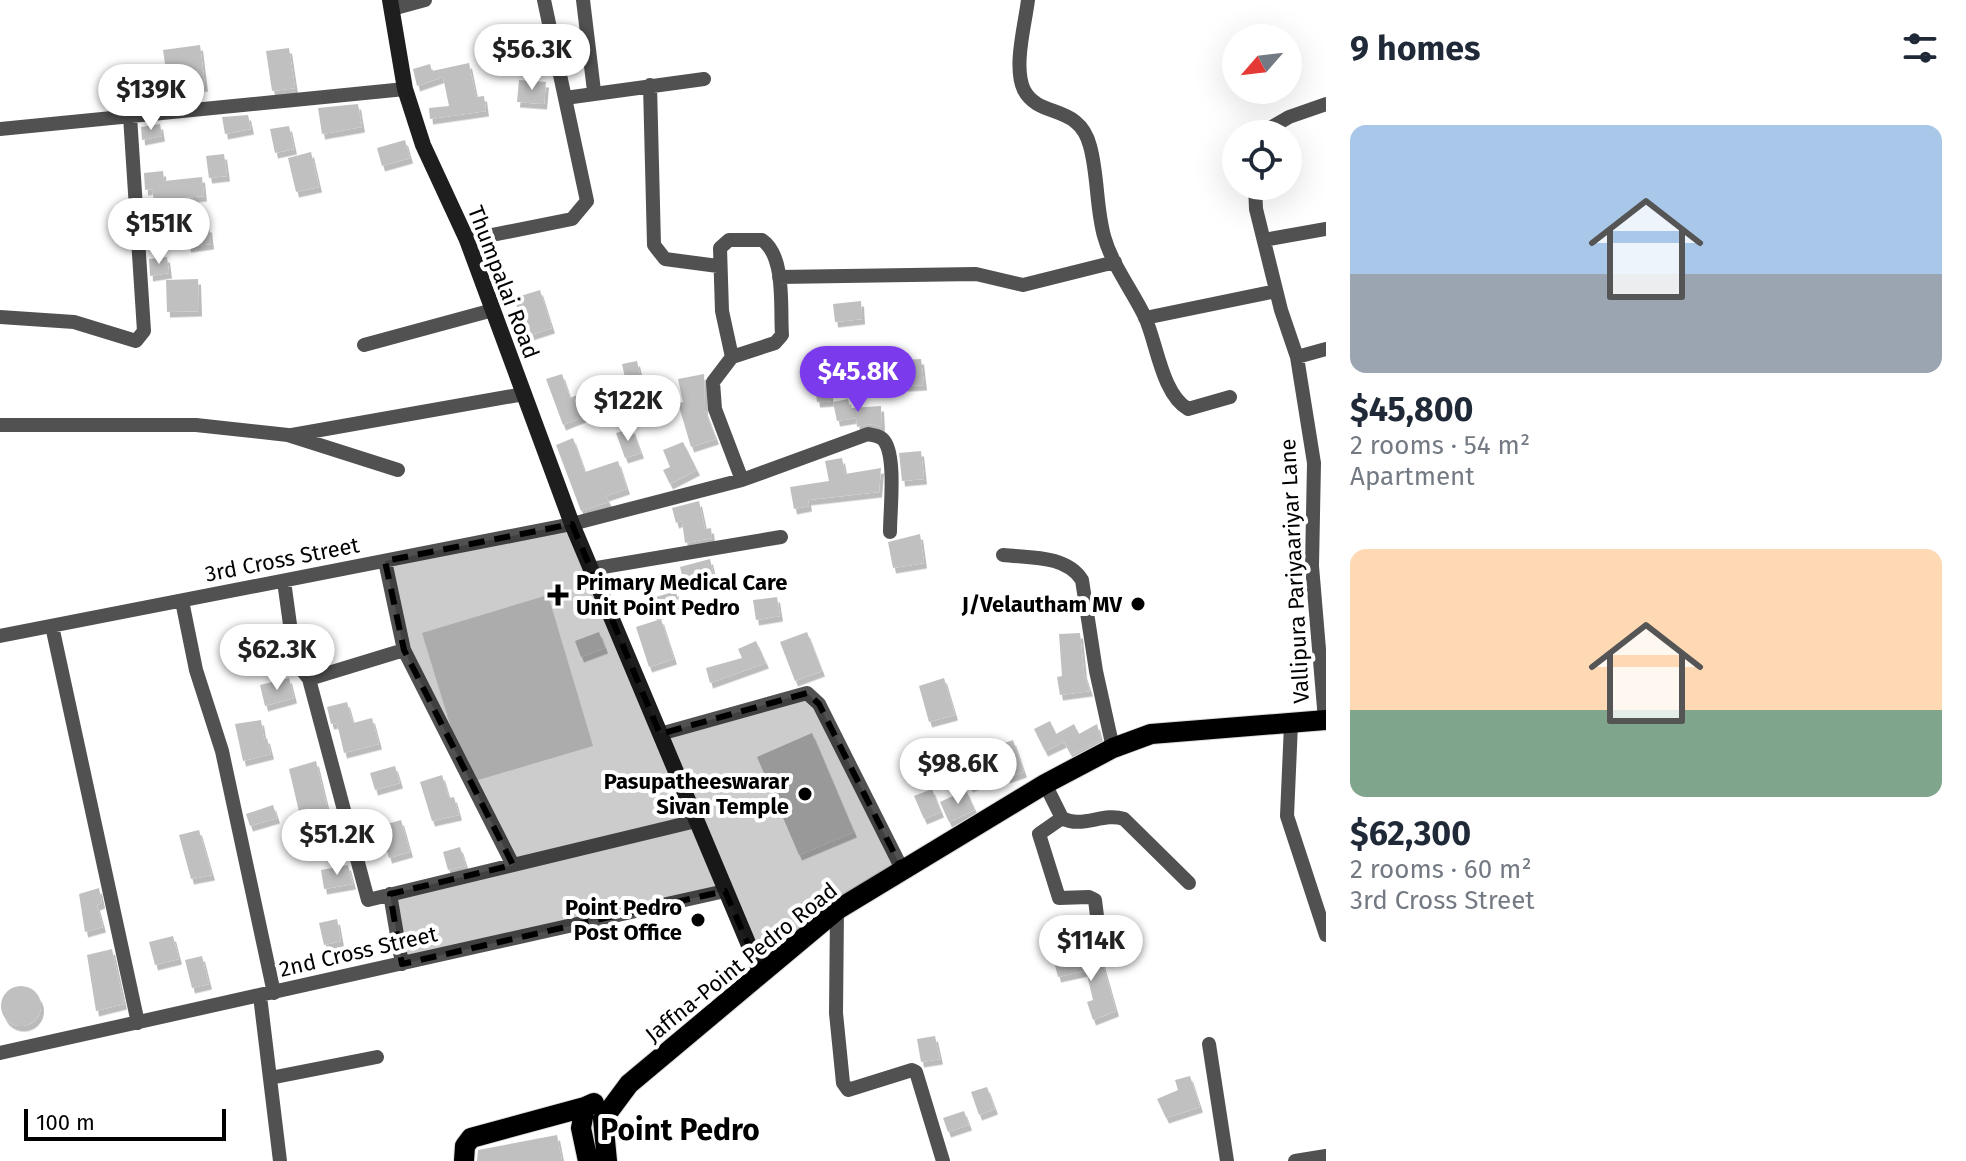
<!DOCTYPE html>
<html lang="en">
<head>
<meta charset="utf-8">
<style>
	:root { --surface:#fff; --page:#f6f6f7; --text:#1f2937; --muted:#747a83; --accent:#7c3aed }
	body { margin:0; font-family:"Fira Sans",sans-serif; background:var(--page); color:var(--text); height:100vh; display:flex; flex-direction:column; font-size:30px; white-space:nowrap }
	* { box-sizing:border-box; margin:0 }
	p { font-size:26px; color:var(--muted) }
	.icon { flex:none; width:44px; height:44px; fill:none; stroke:currentColor; stroke-width:2; stroke-linecap:round; stroke-linejoin:round }
	.map { position:relative; flex:1; overflow:hidden }
	.side { display:flex; flex-direction:column; background:var(--surface); width:640px }
	.side>* { flex:none }
	.needle { width:52px; rotate:242deg }
	.tools { position:absolute; left:1222px; top:24px; display:grid; gap:16px }
	.tools a { display:grid; place-items:center; width:80px; height:80px; border-radius:50%; background:var(--surface); box-shadow:0 8px 32px #0002; font-size:40px }
	.scale { position:absolute; left:24px; bottom:20px; width:202px; box-sizing:border-box; padding-left:8px; border:4px solid #000; border-top:0; font-size:22px; line-height:28px; white-space:nowrap; color:#000; -webkit-text-stroke:6px #fff; paint-order:stroke }
	.price { position:absolute; translate:-50% -68px; padding:0 18px; border-radius:28px; background:#fff; color:#222; font-size:26px; line-height:52px; filter:drop-shadow(0 2px 4px #0008) }
	.price::after { content:''; position:absolute; left:50%; top:48px; width:24px; height:18px; margin-left:-12px; background:inherit; clip-path:polygon(0 0,100% 0,50% 100%) }
	.price.current { background:var(--accent); color:#fff }
	ul { padding:0; list-style:none }
	li { display:grid; align-content:center; gap:16px; height:424px; padding:0 24px }
	li span { display:grid; place-items:center; height:248px; border-radius:16px; color:#555 }
	li>.icon { margin-inline-start:auto }
	span .icon { width:144px; height:144px; fill:#fffc; stroke-width:1 }
	li b { font-size:34px }
	h2 { display:flex; justify-content:space-between; align-items:center; height:96px; padding:0 24px; font-size:34px }
	main { display:flex; flex:1; min-height:0 }
	.map>svg:first-child { display:block }
	.green { fill:#d8d8d8 }
	.building { fill:#c0c0c0; filter:url(#shadow) }
	.lines { fill:none; stroke-linecap:round; stroke-linejoin:round }
	.primary-casing { stroke:#dbdbdb; stroke-width:22 }
	.street { stroke:#515151; stroke-width:14 }
	.secondary { stroke:#1e1e1e; stroke-width:16 }
	.primary { stroke:#000; stroke-width:20 }
	.marked { fill:#000; fill-opacity:0.2; stroke:#000; stroke-width:6; stroke-dasharray:16 10; stroke-linejoin:round }
	.poi-dot { fill:#000; stroke:#fff; stroke-width:3 }
	.labels { text-anchor:middle; stroke-width:8; stroke-linejoin:round; paint-order:stroke }
	.street-label { font-size:22px; fill:#000; stroke:#fff }
	.poi-label { font-size:22px; font-weight:bold; fill:#000; stroke:#fff; text-anchor:end }
	.district-label { font-size:30px; font-weight:bold; fill:#000; stroke:#fff }
</style>
</head>
<body>
<main>
<div class="map">
<svg width="1326" height="1161" viewBox="0 0 1326 1161">
	<defs>
		<filter id="shadow"><feDropShadow dx="3" dy="5.5" stdDeviation="0" flood-color="#0004"/></filter>
	</defs>
	<rect width="100%" height="100%" fill="#fff"/>
	<!-- green -->
	<path class="green" d="M548 595 593 746 468 783 422 633Z"/>
	<!-- building -->
	<path class="building" d="M200 45 205 86 169 91 163 50Z
		M289 48 295 88 272 91 266 51Z
		M469 63 476 97 484 96 486 111 430 119 429 108 449 106 443 77 417 86 413 69 430 64 432 71Z
		M519 80 546 82 544 104 517 102Z
		M358 104 362 127 322 134 318 108Z
		M248 115 251 129 225 134 222 117Z
		M160 124 162 136 142 140 141 127Z
		M289 126 294 149 275 153 270 129Z
		M405 140 410 158 382 166 377 148Z
		M311 152 319 187 296 192 288 158Z
		M224 154 227 176 209 178 206 156Z
		M163 171 164 181 202 177 204 196 171 199 174 215 157 218 152 189 145 190 144 173Z
		M209 227 211 244 188 247 186 229Z
		M167 257 169 273 150 276 149 259Z
		M198 279 199 311 167 312 166 280Z
		M540 290 552 328 527 336 514 298Z
		M861 301 862 319 835 322 833 304Z
		M860 349 862 371 837 373 836 351Z
		M921 359 924 385 905 386 903 360Z
		M637 361 642 383 627 387 622 364Z
		M562 374 570 398 582 393 583 396 608 392 612 416 594 419 593 413 563 425 546 379Z
		M704 374 705 410 716 439 691 447 678 403 683 402 678 379Z
		M829 384 831 401 817 402 815 386Z
		M848 399 850 408 881 406 882 427 870 424 857 427 856 418 837 421 833 402Z
		M632 428 641 453 625 458 616 433Z
		M573 438 585 472 618 461 627 489 606 496 609 502 581 511 556 445Z
		M683 442 697 470 670 484 663 470 670 467 663 450Z
		M921 451 924 479 902 481 899 453Z
		M842 458 845 474 881 468 879 492 808 500 809 506 794 509 790 487 829 481 825 461Z
		M699 501 705 529 711 528 712 538 685 543 682 521 676 523 672 508Z
		M920 534 924 563 893 568 888 542Z
		M710 559 715 580 685 587 680 567Z
		M676 591 680 608 654 615 649 599Z
		M777 597 780 616 756 620 753 600Z
		M661 619 674 659 649 667 636 627Z
		M599 632 605 648 581 657 575 641Z
		M807 632 822 671 795 681 780 642Z
		M1080 633 1084 673 1090 691 1060 695 1057 677 1062 676 1059 634Z
		M756 641 766 663 710 683 706 668 742 658 738 649Z
		M289 678 294 698 265 706 260 685Z
		M944 678 955 715 929 722 919 686Z
		M347 702 353 723 372 718 379 744 344 753 337 723 331 724 327 707Z
		M261 720 264 739 267 738 271 754 243 761 235 724Z
		M1050 721 1056 734 1074 724 1079 734 1097 724 1101 740 1071 755 1064 742 1045 751 1034 729Z
		M812 733 854 832 799 855 757 757Z
		M944 740 952 757 929 767 921 750Z
		M1013 740 1024 772 1007 778 996 746Z
		M974 751 987 780 970 787 957 759Z
		M316 761 328 811 301 820 289 769Z
		M395 766 400 783 375 790 370 773Z
		M442 775 449 798 454 797 459 815 432 821 420 782Z
		M932 789 941 812 924 819 914 796Z
		M966 790 975 810 949 822 940 802Z
		M273 805 277 818 250 826 246 814Z
		M401 820 410 852 389 858 380 826Z
		M199 830 212 875 191 879 179 835Z
		M460 847 466 866 448 870 443 852Z
		M348 865 353 884 324 889 321 870Z
		M99 888 102 903 97 905 103 927 85 932 79 894Z
		M337 919 341 941 324 945 319 923Z
		M173 936 179 959 155 965 149 942Z
		M112 949 124 1004 96 1011 87 955Z
		M1079 955 1080 960 1101 958 1116 1011 1093 1020 1087 1002 1093 1000 1086 971 1058 977 1054 961Z
		M202 956 209 984 192 988 185 960Z
		M1 1006a20 20 0 1 1 40 0a20 20 0 1 1-40 0Z
		M935 1036 940 1059 921 1062 917 1039Z
		M1190 1076 1200 1107 1166 1118 1157 1099 1178 1090 1175 1080Z
		M987 1087 995 1109 979 1115 971 1092Z
		M964 1111 969 1125 948 1132 943 1118Z
		M557 1135 562 1161H477L478 1150Z"/>
	<g class="lines">
		<defs>
			<path id="primary" d="M464 1161 465 1146 471 1138 585 1107
				M588 1161 581 1128 585 1107 594 1103
				M607 1161 603 1119 629 1084 837 910 1045 784 1113 748 1151 734 1326 720"/>
		</defs>
		<!-- primary casing -->
		<use href="#primary" class="primary-casing"/>
		<!-- street -->
		<path class="street" d="M583 0 594 91
			M1028 0C1025 25 1013 67 1024 90 1039 119 1079 103 1090 146 1098 175 1096 207 1104 236 1112 265 1132 290 1145 317 1157 344 1162 394 1188 409L1230 397
			M392 9 425 0
			M650 85 654 245 665 259 718 266
			M565 98 704 79
			M0 129 405 89
			M1260 134 1289 117 1326 104
			M1255 186 1256 209 1281 310 1297 357 1314 463 1312 566 1325 720
			M467 240 572 219 587 201 544 0
			M1264 240 1326 229
			M779 277 976 274 1023 285 1115 262
			M0 317 74 322 136 341 144 331 130 116
			M1145 318 1276 291
			M364 345 493 310
			M732 357 722 311 720 248 729 240H762C786 256 780 309 782 335L775 343 732 357 713 382 715 409 742 480
			M1297 357 1326 349
			M0 425H196L288 435 398 470
			M292 435 524 394
			M1003 555C1030 558 1066 555 1082 580L1096 671 1113 748
			M385 561 404 650 513 865
			M591 569 781 537
			M284 581 295 661 309 679 368 900 696 821
			M182 601 196 670 222 751 274 993
			M52 626 138 1023
			M0 636 572 524 742 480 868 434C874 436 881 435 885 442 896 459 890 511 890 532
			M309 679 404 650
			M1291 724 1287 816 1326 935
			M660 734 807 693 819 704 902 869
			M1045 784 1062 818C1082 829 1103 812 1124 819L1189 883
			M1062 818 1039 834 1059 898 1089 897 1095 900 1101 948
			M390 894 402 964
			M837 910 836 1013 843 1083 848 1090 912 1070 916 1072 943 1161
			M260 996 280 1161
			M1209 1044 1227 1161
			M0 1053 725 891
			M270 1078 377 1057
			M1295 1161 1326 1156"/>
		<!-- secondary -->
		<path class="secondary" d="M390 0 405 89 423 145 467 240 572 524 761 974"/>
		<!-- primary -->
		<use href="#primary" class="primary"/>
	</g>
	<!-- marked area -->
	<path class="marked" d="M572 524 660 734 807 693 819 704 902 869 837 910 761 974 725 891 402 964 390 894 513 865 404 650 385 561Z"/>
	<!-- markers -->
	<g class="poi-dot">
		<path d="M554 583h8v8h8v8h-8v8h-8v-8h-8v-8h8z"/>
		<circle cx="1138" cy="604" r="8"/>
		<circle cx="805" cy="794" r="8"/>
		<circle cx="698" cy="920" r="8"/>
	</g>
	<g class="labels">
		<!-- street labels -->
		<g class="street-label">
			<text transform="translate(504 282) rotate(69)" y="8">Thumpalai Road</text>
			<text transform="translate(282 559) rotate(-11)" y="8">3rd Cross Street</text>
			<text transform="translate(1294 571) rotate(-93)" y="8">Vallipura Pariyaariyar Lane</text>
			<text transform="translate(358 951) rotate(-13)" y="8">2nd Cross Street</text>
			<text transform="translate(741 962) rotate(-39)" y="8">Jaffna-Point Pedro Road</text>
		</g>
		<!-- poi labels -->
		<g class="poi-label">
			<text x="576" y="590" text-anchor="start">Primary Medical Care<tspan x="576" dy="25">Unit Point Pedro</tspan></text>
			<text x="1122" y="612">J/Velautham MV</text>
			<text x="789" y="789">Pasupatheeswarar<tspan x="789" dy="25">Sivan Temple</tspan></text>
			<text x="682" y="915">Point Pedro<tspan x="682" dy="25">Post Office</tspan></text>
		</g>
		<!-- district labels -->
		<g class="district-label">
			<text x="680" y="1140">Point Pedro</text>
		</g>
	</g>
</svg>
<div class="tools">
<a><svg class="needle" viewBox="-14 -14 28 28"><path d="M0-13l5 13h-10z" fill="#e53935"/><path d="M0 13l5-13h-10z" fill="#747a83"/></svg></a>
<a><svg class="icon" aria-label="locate" viewBox="0 0 24 24"><circle cx="12" cy="12" r="6"/><path d="M12 2v4M12 18v4M2 12h4M18 12h4"/></svg></a>
</div>
<div class="scale">100 m</div>
<b class="price" style="left:532px;top:92px">$56.3K</b>
<b class="price" style="left:151px;top:132px">$139K</b>
<b class="price" style="left:159px;top:266px">$151K</b>
<b class="price current" style="left:858px;top:414px">$45.8K</b>
<b class="price" style="left:628px;top:443px">$122K</b>
<b class="price" style="left:277px;top:692px">$62.3K</b>
<b class="price" style="left:958px;top:806px">$98.6K</b>
<b class="price" style="left:337px;top:877px">$51.2K</b>
<b class="price" style="left:1091px;top:983px">$114K</b>
</div>
<section class="side">
<h2>9 homes<svg class="icon" aria-label="filters" viewBox="0 0 24 24"><path d="M4 7h16M4 17h16"/><circle cx="9" cy="7" r="2"/><circle cx="15" cy="17" r="2"/></svg></h2>
<ul>
<li><span style="background:linear-gradient(#a9c7e8 60%,#9aa5b1 0)"><svg class="icon" aria-label="home" viewBox="0 0 24 24"><path d="M3 11l9-7 9 7M6 9v11h12V9"/></svg></span><div><b>$45,800</b><p>2 rooms · 54 m²</p><p>Apartment</p></div></li>
<li><span style="background:linear-gradient(#ffd9b3 65%,#7fa58c 0)"><svg class="icon" aria-label="home" viewBox="0 0 24 24"><path d="M3 11l9-7 9 7M6 9v11h12V9"/></svg></span><div><b>$62,300</b><p>2 rooms · 60 m²</p><p>3rd Cross Street</p></div></li>
</ul>
</section>
</main>
</body>
</html>
